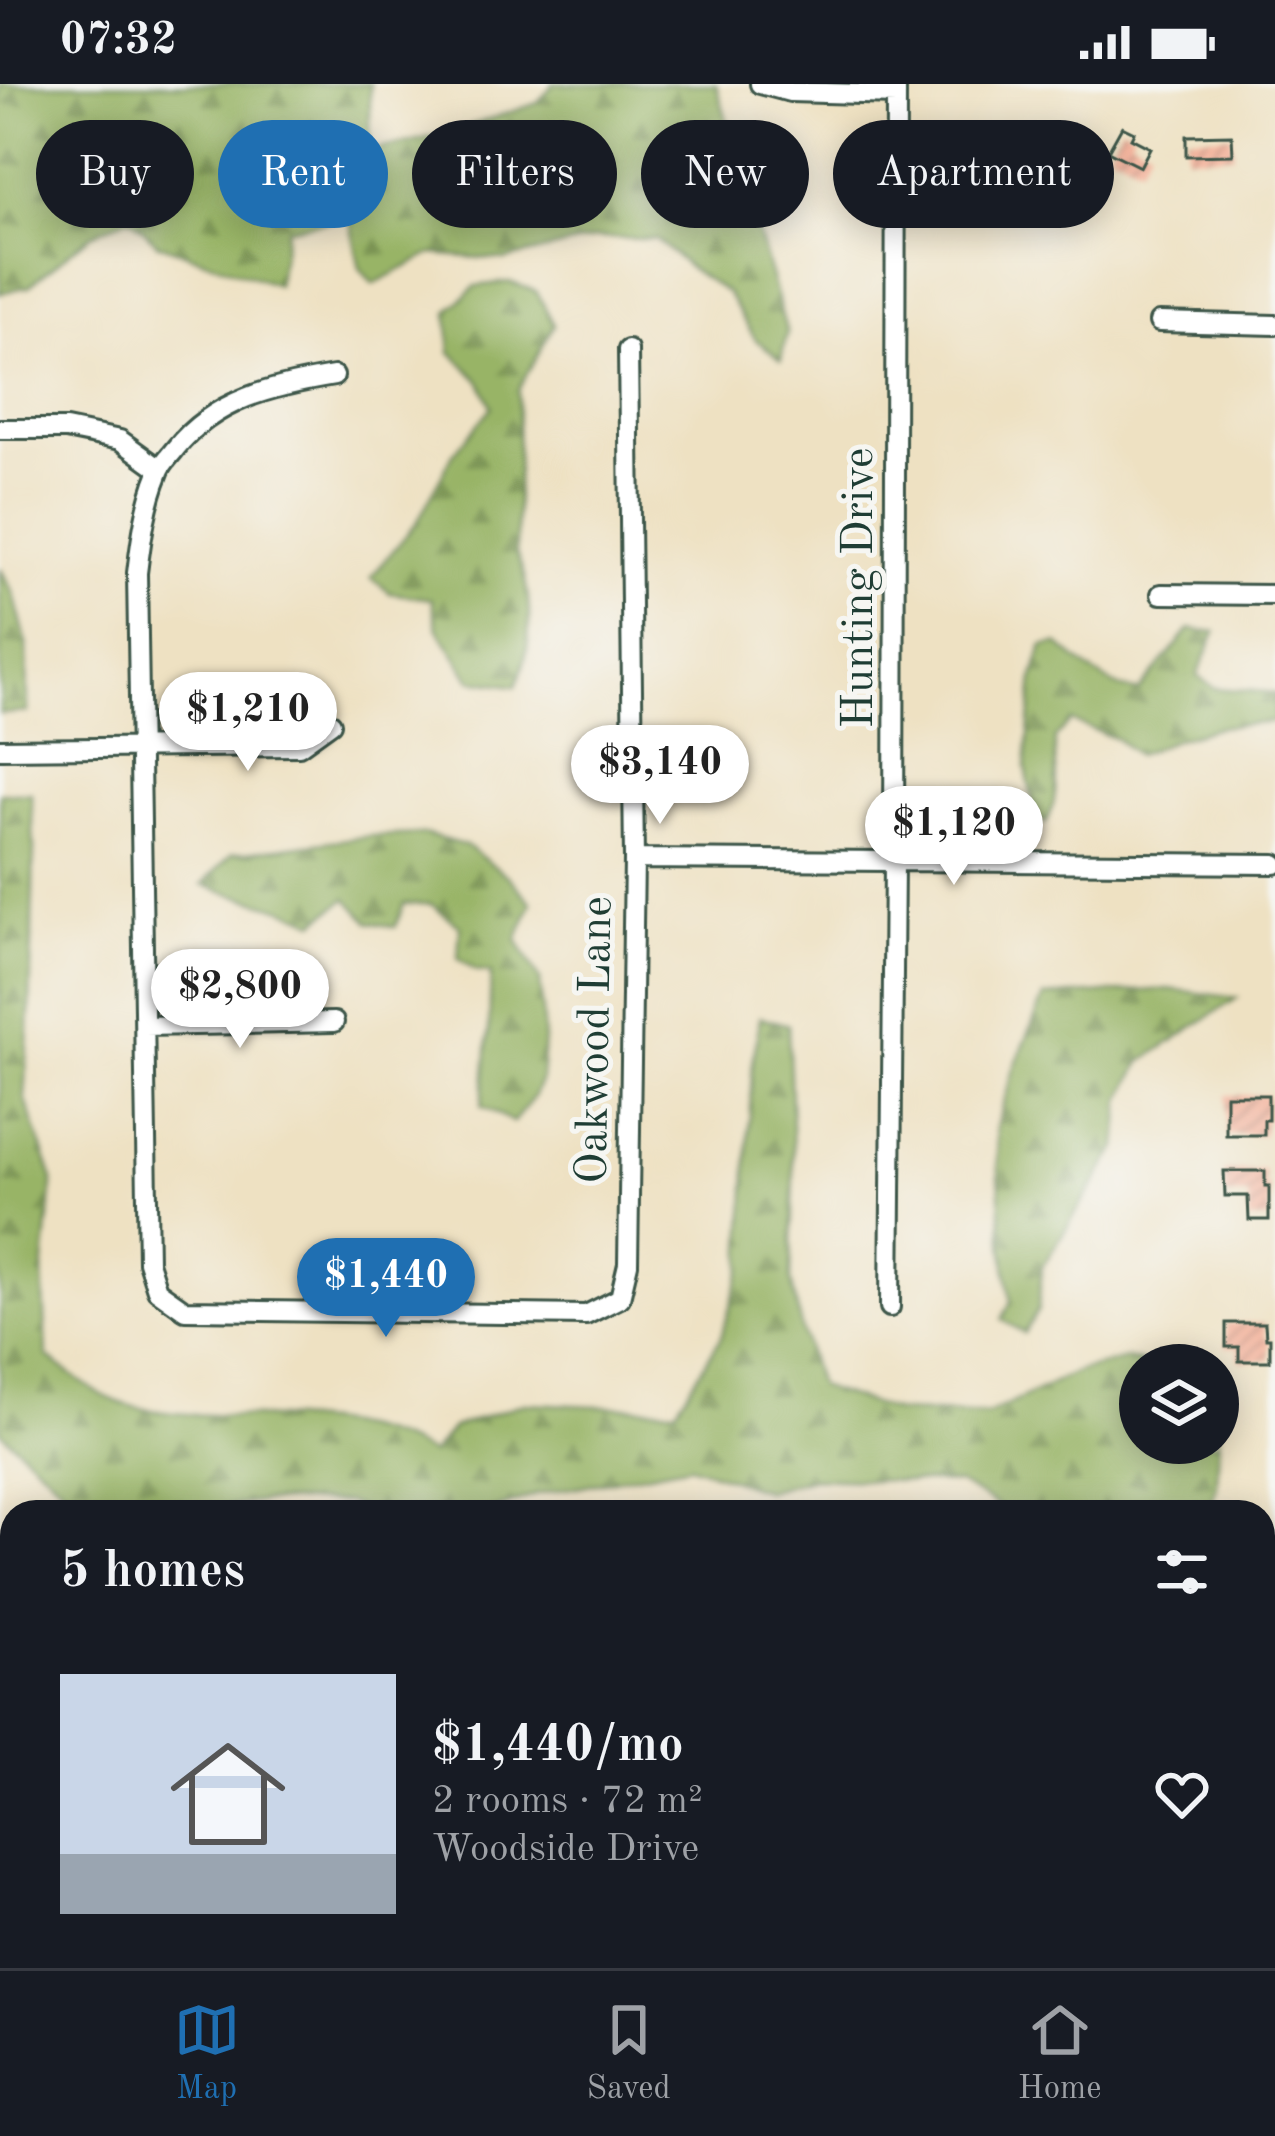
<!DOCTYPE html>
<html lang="en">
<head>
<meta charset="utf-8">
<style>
	:root { --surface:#171b24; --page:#20242c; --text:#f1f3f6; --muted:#9ea1a6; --line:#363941; --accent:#1f6fb2 }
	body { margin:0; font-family:"Old Standard TT",serif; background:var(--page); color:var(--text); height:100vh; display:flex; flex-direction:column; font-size:45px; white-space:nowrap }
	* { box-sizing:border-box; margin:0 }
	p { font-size:39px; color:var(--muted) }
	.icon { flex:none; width:66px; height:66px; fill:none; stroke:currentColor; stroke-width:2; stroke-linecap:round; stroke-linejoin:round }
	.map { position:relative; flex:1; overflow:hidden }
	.panel { position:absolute; left:0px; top:1416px; width:1275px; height:468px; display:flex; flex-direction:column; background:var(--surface); border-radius:36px 36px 0 0; box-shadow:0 6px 30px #0003 }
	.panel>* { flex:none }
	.top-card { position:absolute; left:36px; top:36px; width:1203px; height:108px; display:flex; gap:24px }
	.fabs { position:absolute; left:1119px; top:1260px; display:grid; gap:24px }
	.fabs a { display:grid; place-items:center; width:120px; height:120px; border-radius:50%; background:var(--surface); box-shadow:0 6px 30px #0003; font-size:60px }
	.price { position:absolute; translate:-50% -102px; padding:0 27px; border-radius:42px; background:#fff; color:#222; font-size:39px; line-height:78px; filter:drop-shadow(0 3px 6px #0008) }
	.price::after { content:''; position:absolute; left:50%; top:72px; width:36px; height:27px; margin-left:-18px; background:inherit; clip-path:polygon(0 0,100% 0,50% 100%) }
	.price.current { background:var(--accent); color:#fff }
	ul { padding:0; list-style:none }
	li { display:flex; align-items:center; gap:36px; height:300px; padding:0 60px }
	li+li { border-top:3px solid var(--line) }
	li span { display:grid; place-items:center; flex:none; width:336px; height:240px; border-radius:0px; color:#555 }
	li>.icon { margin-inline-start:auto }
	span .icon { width:144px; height:144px; fill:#fffc; stroke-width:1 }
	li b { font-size:51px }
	h2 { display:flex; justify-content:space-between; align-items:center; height:144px; padding:0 60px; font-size:51px }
	.tag { padding:0 42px; border-radius:54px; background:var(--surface); box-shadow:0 6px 30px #0003; font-size:42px; line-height:108px }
	.tag.current { background:var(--accent); color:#fff }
	.status { display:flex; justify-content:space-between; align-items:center; height:84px; padding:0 60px; background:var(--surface); direction:ltr }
	.status svg { height:33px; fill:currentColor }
	.tab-bar { display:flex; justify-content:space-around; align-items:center; height:168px; border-top:3px solid var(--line); background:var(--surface); font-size:33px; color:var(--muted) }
	.tab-bar a { display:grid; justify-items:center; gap:6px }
	.tab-bar .current { color:var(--accent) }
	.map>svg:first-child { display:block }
	.forest { fill:url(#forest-firs); stroke:#5c784d; stroke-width:3 }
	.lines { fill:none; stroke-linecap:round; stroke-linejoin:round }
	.stream { stroke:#56b0d3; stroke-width:4.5 }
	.building { fill:url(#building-hatch) }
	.minor-casing { stroke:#3e5649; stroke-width:24 }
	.minor { stroke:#fff; stroke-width:18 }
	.labels { text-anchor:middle; stroke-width:10; stroke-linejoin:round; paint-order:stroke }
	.street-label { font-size:45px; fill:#1f3d34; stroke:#f6f6f2 }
</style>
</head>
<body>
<div class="status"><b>07:32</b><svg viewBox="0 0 49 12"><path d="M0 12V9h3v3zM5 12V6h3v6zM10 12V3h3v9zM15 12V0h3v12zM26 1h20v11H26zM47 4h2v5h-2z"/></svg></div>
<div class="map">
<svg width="1275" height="1884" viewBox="0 0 1275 1884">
	<defs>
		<pattern id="forest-firs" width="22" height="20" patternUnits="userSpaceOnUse" patternTransform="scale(3)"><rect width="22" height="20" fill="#98b466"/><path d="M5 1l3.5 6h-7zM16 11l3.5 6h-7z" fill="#7b9455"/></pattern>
		<pattern id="building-hatch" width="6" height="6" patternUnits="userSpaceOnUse" patternTransform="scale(3)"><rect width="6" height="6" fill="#f3ab92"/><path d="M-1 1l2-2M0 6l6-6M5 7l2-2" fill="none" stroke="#c48c78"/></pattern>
	</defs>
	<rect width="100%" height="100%" fill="#f6f6f2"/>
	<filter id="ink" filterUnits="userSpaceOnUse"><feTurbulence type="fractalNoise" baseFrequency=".00833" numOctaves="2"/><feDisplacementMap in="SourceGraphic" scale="24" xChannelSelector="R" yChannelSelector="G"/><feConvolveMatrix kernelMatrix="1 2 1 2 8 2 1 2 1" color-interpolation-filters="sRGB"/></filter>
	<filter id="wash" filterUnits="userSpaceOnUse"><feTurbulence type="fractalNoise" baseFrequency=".004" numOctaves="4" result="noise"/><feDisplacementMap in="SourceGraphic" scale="48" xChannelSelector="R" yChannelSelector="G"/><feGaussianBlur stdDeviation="2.7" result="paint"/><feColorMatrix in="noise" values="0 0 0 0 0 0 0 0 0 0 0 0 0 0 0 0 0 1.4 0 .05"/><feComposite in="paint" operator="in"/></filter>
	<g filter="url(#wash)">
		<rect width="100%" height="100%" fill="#eee1c2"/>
		<!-- forest -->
		<path class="forest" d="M0 0H370V67L445 50 538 19 553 0H716L747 101 754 136 787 249 781 275 756 256 727 209 692 186 656 155 596 154 505 176 432 170 373 200 360 184 349 134 287 144 277 201 158 160 130 133 89 152 29 202 0 209Z
			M509 198 536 207 554 241 518 306 516 470C534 509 533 564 516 602L471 596 437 543 432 515 390 509 371 493 418 437 453 370 492 323 481 298 451 268 448 228 476 202Z
			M0 484 14 510 27 560 28 628 0 630Z
			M1190 545 1216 548 1197 592 1215 604 1275 609V638L1218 643 1176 655 1137 671 1117 655 1071 637 1055 654C1054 683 1061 712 1046 739L1035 733 1026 683 1034 593 1043 562 1058 560C1078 577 1113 608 1139 607Z
			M0 709H31L34 762 30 928 25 1014 53 1096 43 1188 47 1272C71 1291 94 1310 124 1320 156 1330 192 1330 225 1332 294 1334 369 1336 431 1370L452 1344 524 1319 676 1325 720 1255 742 1185 752 986 760 933 788 941 794 1090 791 1196 802 1248 818 1302 896 1328 987 1331 1079 1287 1127 1275 1153 1281H1140V1359H1218V1325L1220 1326 1217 1402 1208 1428H1009L958 1399 813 1394 766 1407 690 1381 536 1411 487 1428H368L347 1418 264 1417 193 1428H94L77 1417 0 1347Z
			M424 750 467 762 509 793 532 819 517 856 540 896 544 956 541 995 533 1014 513 1038 482 1022 489 946 491 889 476 887 458 874 460 842 431 820H404L395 843 369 838 347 814 315 838C277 819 242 816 203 800L232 770 371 752Z
			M1169 905 1237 914 1141 978 1122 1016 1118 1063 1042 1183 1038 1226 1024 1249 1002 1236 1011 1217 1003 1160 996 1043 1015 982 1044 913Z
			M0 1740 12 1741V1872H55L54 1884H0Z
			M334 1872H600L608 1884H362Z
			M959 1872H1240V1884H957Z"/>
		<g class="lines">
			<!-- stream -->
			<path class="stream" d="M572 1872 576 1884"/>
		</g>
		<g id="blocks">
			<!-- building -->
			<path class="building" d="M1122 42 1134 48 1131 54 1150 64 1140 83 1108 67Z
				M1232 51 1233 71 1186 72V52Z
				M1226 1011H1268V1036H1264V1051H1226Z
				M1224 1087H1265V1102H1269V1136H1249L1248 1112H1225Z
				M1226 1239H1265L1266 1254H1270V1277H1239V1263H1226Z"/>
		</g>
	</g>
	<g filter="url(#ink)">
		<use href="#blocks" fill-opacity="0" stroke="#3e5649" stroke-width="3"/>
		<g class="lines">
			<defs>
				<path id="minor" d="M760 0 790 8 896 11
					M1159 238 1275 241
					M334 292C273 302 215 315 175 365 170 372 162 379 159 388 146 419 141 456 137 489L148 1178 157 1206 185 1226 586 1231 620 1214 628 1180 634 775 628 266
					M0 345H66L120 356 160 385
					M1161 510 1275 511
					M0 665 299 662 331 639
					M634 775 1275 780
					M145 942 334 938
					M890 1223 894 777 896 0
					M1263 1474H1275
					M0 1530 12 1544
					M188 1872 189 1884
					M741 1872 747 1884"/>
			</defs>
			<!-- minor casing -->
			<use href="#minor" class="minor-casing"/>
			<!-- minor -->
			<use href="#minor" class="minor"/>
		</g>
	</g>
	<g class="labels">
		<!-- street labels -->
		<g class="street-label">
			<text transform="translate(856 504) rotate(-90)" y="16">Hunting Drive</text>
			<text transform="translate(592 956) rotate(-89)" y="16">Oakwood Lane</text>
		</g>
	</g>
</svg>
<div class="fabs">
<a><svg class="icon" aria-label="layers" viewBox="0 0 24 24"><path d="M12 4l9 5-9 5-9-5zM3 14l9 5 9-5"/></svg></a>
</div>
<b class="price" style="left:248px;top:690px">$1,210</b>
<b class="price" style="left:660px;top:743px">$3,140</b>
<b class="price" style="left:954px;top:804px">$1,120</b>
<b class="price" style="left:240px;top:967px">$2,800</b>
<b class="price current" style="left:386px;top:1256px">$1,440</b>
<div class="top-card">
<a class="tag">Buy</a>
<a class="tag current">Rent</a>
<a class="tag">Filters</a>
<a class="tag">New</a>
<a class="tag">Apartment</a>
</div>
<section class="panel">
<h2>5 homes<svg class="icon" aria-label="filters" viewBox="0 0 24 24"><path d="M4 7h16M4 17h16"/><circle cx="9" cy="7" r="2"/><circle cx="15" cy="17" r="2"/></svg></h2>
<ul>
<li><span style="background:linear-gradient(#c9d6e8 75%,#9aa5b1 0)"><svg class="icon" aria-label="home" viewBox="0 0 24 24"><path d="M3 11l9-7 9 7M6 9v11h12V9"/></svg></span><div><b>$1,440/mo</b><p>2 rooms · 72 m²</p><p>Woodside Drive</p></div><svg class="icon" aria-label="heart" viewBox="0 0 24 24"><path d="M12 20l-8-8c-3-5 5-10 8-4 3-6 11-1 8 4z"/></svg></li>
</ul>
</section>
</div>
<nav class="tab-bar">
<a class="current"><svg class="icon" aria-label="map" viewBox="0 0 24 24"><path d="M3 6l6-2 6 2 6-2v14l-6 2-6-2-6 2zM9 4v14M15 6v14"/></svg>Map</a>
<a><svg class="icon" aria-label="saved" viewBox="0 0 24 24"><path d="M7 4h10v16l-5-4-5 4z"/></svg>Saved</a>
<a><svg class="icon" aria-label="home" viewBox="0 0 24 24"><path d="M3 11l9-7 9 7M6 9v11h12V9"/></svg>Home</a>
</nav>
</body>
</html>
